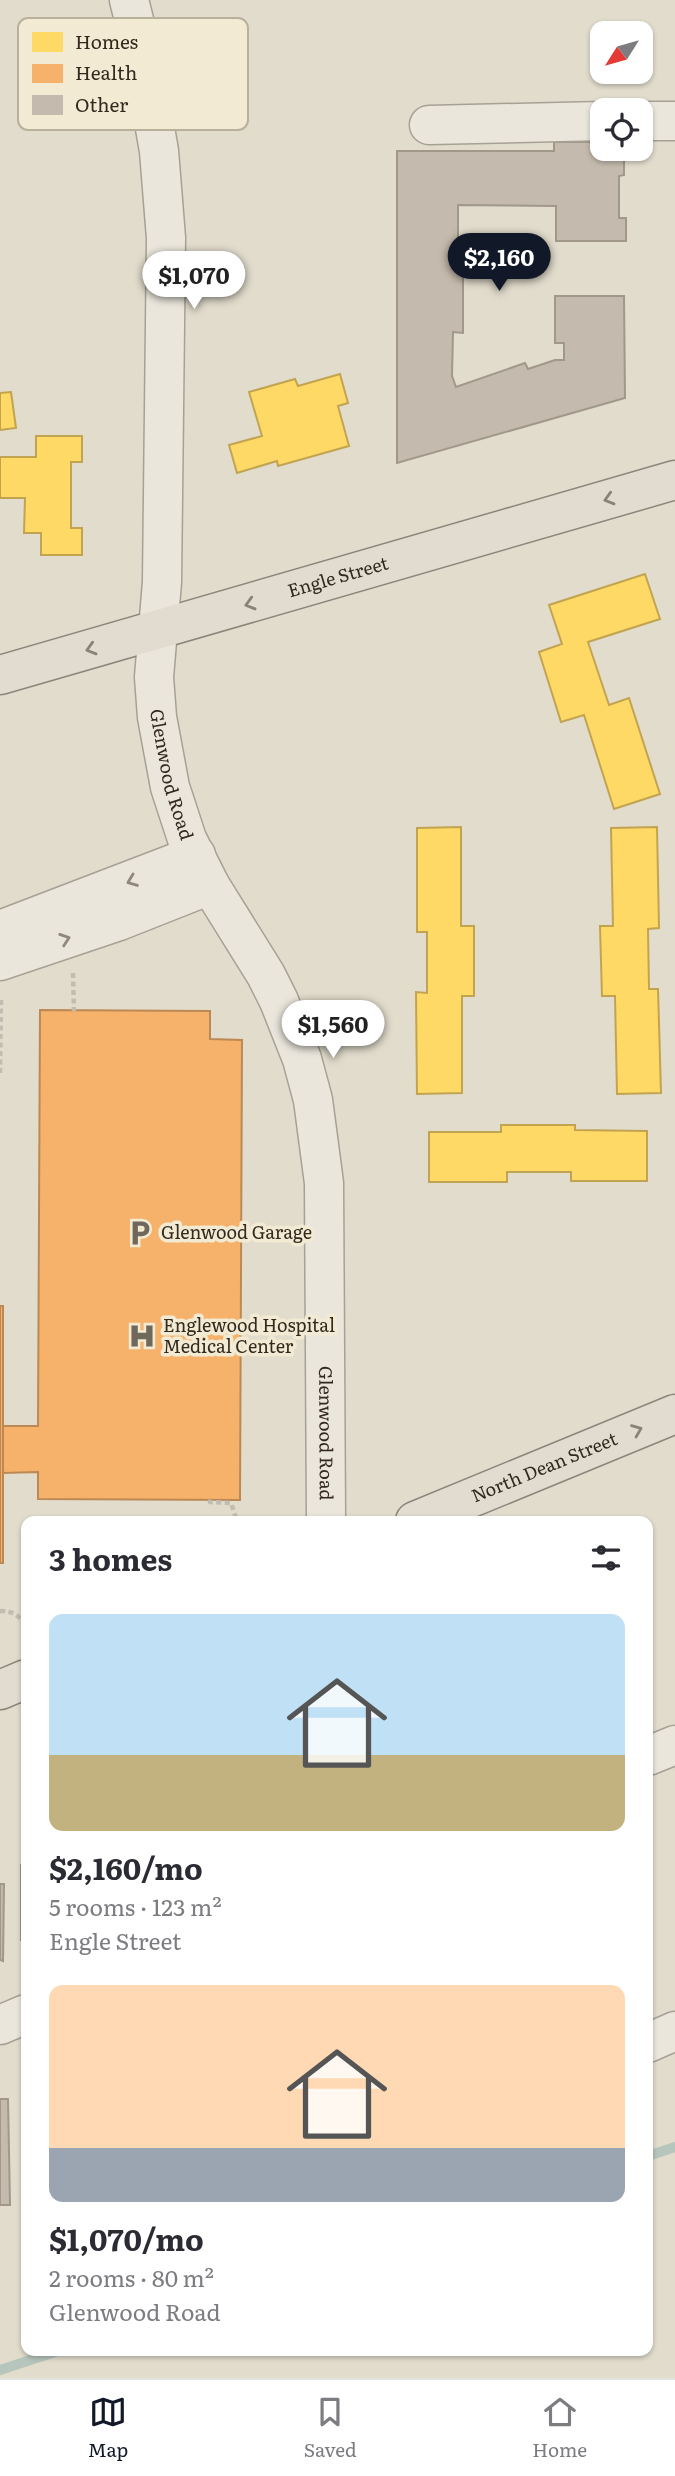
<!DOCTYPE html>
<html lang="en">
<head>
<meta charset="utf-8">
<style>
	:root { --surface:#fff; --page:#f7f7f7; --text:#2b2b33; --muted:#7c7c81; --line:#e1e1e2; --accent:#111827 }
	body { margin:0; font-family:Literata,serif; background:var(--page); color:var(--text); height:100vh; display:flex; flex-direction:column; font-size:26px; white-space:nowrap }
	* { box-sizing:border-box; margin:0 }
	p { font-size:23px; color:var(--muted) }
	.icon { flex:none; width:38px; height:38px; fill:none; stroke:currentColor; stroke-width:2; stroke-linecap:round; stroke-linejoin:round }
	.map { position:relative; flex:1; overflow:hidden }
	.sheet { position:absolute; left:21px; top:1516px; width:632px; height:840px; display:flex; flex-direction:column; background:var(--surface); border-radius:14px; box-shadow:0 2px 5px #0004 }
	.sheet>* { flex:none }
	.needle { width:46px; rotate:233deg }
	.buttons { position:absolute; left:590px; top:21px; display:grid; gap:14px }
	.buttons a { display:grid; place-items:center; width:63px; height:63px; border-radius:14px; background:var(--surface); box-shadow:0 2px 5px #0004; font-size:35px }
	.price { position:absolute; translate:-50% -60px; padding:0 16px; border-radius:24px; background:#fff; color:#222; font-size:23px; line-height:46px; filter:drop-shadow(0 2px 4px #0008) }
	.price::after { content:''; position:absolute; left:50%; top:42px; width:21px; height:16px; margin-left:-10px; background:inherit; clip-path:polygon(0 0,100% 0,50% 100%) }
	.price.current { background:var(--accent); color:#fff }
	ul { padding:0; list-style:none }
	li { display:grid; align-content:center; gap:14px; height:371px; padding:0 28px }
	li span { display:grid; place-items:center; height:217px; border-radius:14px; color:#555 }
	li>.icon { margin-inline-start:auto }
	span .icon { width:126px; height:126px; fill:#fffc; stroke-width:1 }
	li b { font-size:30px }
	h2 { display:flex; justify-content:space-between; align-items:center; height:84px; padding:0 28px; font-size:30px }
	.menu { display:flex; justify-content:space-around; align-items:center; height:98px; border-top:2px solid var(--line); background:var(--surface); font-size:19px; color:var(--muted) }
	.menu a { display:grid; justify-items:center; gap:4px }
	.menu .current { color:var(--accent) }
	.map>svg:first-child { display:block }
	.homes { fill:#ffd966; stroke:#c2a450; stroke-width:2 }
	.health { fill:#f6b26b; stroke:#bc8954; stroke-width:2 }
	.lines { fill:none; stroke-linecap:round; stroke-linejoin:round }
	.stream { stroke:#b7c6bd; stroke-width:10 }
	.building { fill:#c4baad; stroke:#a1988b; stroke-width:2 }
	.minor-casing { stroke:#a6a195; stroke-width:41 }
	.major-casing { stroke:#8b867c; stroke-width:41 }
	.path { stroke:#c2bdb3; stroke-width:4.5; stroke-dasharray:5 3.5; stroke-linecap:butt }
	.minor { stroke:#eae6dc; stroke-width:38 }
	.major { stroke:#e1dccf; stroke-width:38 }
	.oneway { stroke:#8a8276 }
	.oneway2 { stroke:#8e887d }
	.labels { text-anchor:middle; stroke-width:7; stroke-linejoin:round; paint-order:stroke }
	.street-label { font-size:18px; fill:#33291e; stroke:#f2ead2 }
	.poi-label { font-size:18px; fill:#33291e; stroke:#f2ead2; text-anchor:start }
	.key { fill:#f2ead2; stroke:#b9b09c; stroke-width:2 }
	.key-label { font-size:19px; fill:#33291e }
</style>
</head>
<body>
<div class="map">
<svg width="675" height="2378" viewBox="0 0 675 2378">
	<rect width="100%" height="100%" fill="#e1dccc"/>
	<!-- homes -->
	<path class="homes" d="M340 374 348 403 338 406 349 446 278 466 277 461 237 473 229 445 262 436 249 392 295 379 298 386Z
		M11 392 16 428 0 430V393Z
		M36 436H82V462H71V528H82V555H41V533H24L25 498H0V457H36Z
		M645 574 660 619 588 642 609 705 629 698 660 794 614 809 584 715 561 722 539 652 562 644 549 605Z
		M461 827V926H474V996H462V1093L417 1094 416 992 427 993V932H417V828Z
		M657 827 659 928 648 929 649 989H658L661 1093 617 1094 615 996H602L600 926H613L611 828Z
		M501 1125H575V1130L647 1131V1181H571V1172H507V1182H429V1132H501Z"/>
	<!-- health -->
	<path class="health" d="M40 1010 210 1011V1039L242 1040 240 1500 38 1499V1472L3 1473V1426H38Z
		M0 1306H3V1563H0Z"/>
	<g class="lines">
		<!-- stream -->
		<path class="stream" d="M648 2156 675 2147
			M0 2370 61 2350"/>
	</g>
	<!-- building -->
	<path class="building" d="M554 142H602V149H624V175L619 176V218H626V241H556V206L458 205V250H463V333L453 332 452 376 456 387 525 363 528 369 555 360H564V343H555V296H624L625 398 397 463V151H554Z
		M21 1865H26V1940H21Z
		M0 1884H4L3 1961 0 1960Z
		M0 2099H8L10 2205H0Z"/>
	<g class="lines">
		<defs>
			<g id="minor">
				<path id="s1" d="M129 0 141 48 159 151 166 238 162 582 154 677 157 717 170 787 187 839 210 885 266 975 279 1001 302 1059 313 1100 324 1183 326 1521"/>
				<path d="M640 121H675"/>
				<path d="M429 125 602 121"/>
				<path d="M0 930 196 855"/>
				<path d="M0 961 119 921 210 885"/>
				<path d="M648 1756 675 1745"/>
				<path d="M0 2025 26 2014"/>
				<path d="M648 2043 675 2031"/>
			</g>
			<g id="major">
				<path id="s2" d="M0 675 675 480"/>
				<path id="s3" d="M415 1521 675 1414"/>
				<path d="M0 1690 26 1679"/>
			</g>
		</defs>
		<!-- minor casing -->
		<use href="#minor" class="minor-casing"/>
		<!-- major casing -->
		<use href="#major" class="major-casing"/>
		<!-- path -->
		<path class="path" d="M73 973 74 1011
			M0 1073 1 997
			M211 1500 210 1502 231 1503 237 1521
			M0 1611C13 1611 18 1615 26 1625"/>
		<!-- minor -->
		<use href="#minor" class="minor"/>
		<!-- major -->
		<use href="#major" class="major"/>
	</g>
	<!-- one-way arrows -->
	<defs><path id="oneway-chevron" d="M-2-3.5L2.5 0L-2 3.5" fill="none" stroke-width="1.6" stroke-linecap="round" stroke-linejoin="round" transform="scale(1.75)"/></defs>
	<g class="oneway">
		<use href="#oneway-chevron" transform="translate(609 499) rotate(164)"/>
		<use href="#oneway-chevron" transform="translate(250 604) rotate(164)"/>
		<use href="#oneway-chevron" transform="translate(91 649) rotate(164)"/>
		<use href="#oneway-chevron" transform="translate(637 1430) rotate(-22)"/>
	</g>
	<g class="oneway2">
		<use href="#oneway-chevron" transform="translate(132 881) rotate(159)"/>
		<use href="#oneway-chevron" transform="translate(65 939) rotate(-19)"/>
	</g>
	<!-- icons -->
	<defs>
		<symbol id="parking-bare" viewBox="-9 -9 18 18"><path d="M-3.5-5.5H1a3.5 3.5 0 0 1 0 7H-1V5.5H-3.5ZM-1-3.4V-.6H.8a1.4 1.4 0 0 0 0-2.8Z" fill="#70685b" stroke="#f2ead2" stroke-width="2.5" paint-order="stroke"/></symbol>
		<symbol id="hospital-bare" viewBox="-9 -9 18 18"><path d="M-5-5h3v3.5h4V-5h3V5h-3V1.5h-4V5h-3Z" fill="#70685b" stroke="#f2ead2" stroke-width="2.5" paint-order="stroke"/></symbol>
	</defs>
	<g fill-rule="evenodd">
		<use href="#parking-bare" x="121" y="1214" width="38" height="38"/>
		<use href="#hospital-bare" x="123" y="1317" width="38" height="38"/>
	</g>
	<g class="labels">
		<!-- street labels -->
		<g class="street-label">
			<text dy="6" stroke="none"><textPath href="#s2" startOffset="352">Engle Street</textPath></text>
			<text dy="6" stroke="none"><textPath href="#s1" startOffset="780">Glenwood Road</textPath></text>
			<text dy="6" stroke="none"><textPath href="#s1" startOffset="1472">Glenwood Road</textPath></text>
			<text dy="6" stroke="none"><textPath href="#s3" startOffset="140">North Dean Street</textPath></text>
		</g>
		<!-- poi labels -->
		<g class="poi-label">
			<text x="161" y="1239">Glenwood Garage</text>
			<text x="163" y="1332">Englewood Hospital<tspan x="163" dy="21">Medical Center</tspan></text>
		</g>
	</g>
	<!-- legend -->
	<rect x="18" y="18" width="230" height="112" rx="10" class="key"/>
	<rect x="32" y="32" width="31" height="20" fill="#ffd966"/>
	<rect x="32" y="64" width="31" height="19" fill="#f6b26b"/>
	<rect x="32" y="95" width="31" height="20" fill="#c4baad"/>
	<g class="key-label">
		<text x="75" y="49">Homes</text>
		<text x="75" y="80">Health</text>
		<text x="75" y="112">Other</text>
	</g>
</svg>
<div class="buttons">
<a><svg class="needle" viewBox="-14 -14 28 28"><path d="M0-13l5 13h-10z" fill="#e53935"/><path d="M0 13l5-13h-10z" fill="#7c7c81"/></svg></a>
<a><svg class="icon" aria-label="locate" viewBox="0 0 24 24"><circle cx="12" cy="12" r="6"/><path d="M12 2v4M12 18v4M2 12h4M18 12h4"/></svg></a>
</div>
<b class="price current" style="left:499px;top:293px">$2,160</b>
<b class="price" style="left:194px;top:311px">$1,070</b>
<b class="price" style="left:333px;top:1060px">$1,560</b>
<section class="sheet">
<h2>3 homes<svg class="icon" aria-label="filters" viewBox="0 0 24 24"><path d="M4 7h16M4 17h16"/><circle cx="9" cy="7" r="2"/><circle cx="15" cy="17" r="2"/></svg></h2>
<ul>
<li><span style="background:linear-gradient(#bfe0f5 65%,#c2b280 0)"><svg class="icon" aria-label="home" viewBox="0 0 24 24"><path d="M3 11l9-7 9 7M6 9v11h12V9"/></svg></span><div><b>$2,160/mo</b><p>5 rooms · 123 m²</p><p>Engle Street</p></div></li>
<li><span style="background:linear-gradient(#ffd9b3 75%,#9aa5b1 0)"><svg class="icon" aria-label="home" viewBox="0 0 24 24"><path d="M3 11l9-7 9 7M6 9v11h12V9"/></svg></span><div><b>$1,070/mo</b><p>2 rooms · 80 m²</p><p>Glenwood Road</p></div></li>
</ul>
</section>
</div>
<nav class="menu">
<a class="current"><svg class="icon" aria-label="map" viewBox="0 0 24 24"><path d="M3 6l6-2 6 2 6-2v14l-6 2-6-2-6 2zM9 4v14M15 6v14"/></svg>Map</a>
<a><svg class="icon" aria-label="saved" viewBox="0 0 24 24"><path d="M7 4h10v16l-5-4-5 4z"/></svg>Saved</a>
<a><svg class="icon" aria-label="home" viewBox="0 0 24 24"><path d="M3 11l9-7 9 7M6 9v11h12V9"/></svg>Home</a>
</nav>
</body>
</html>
